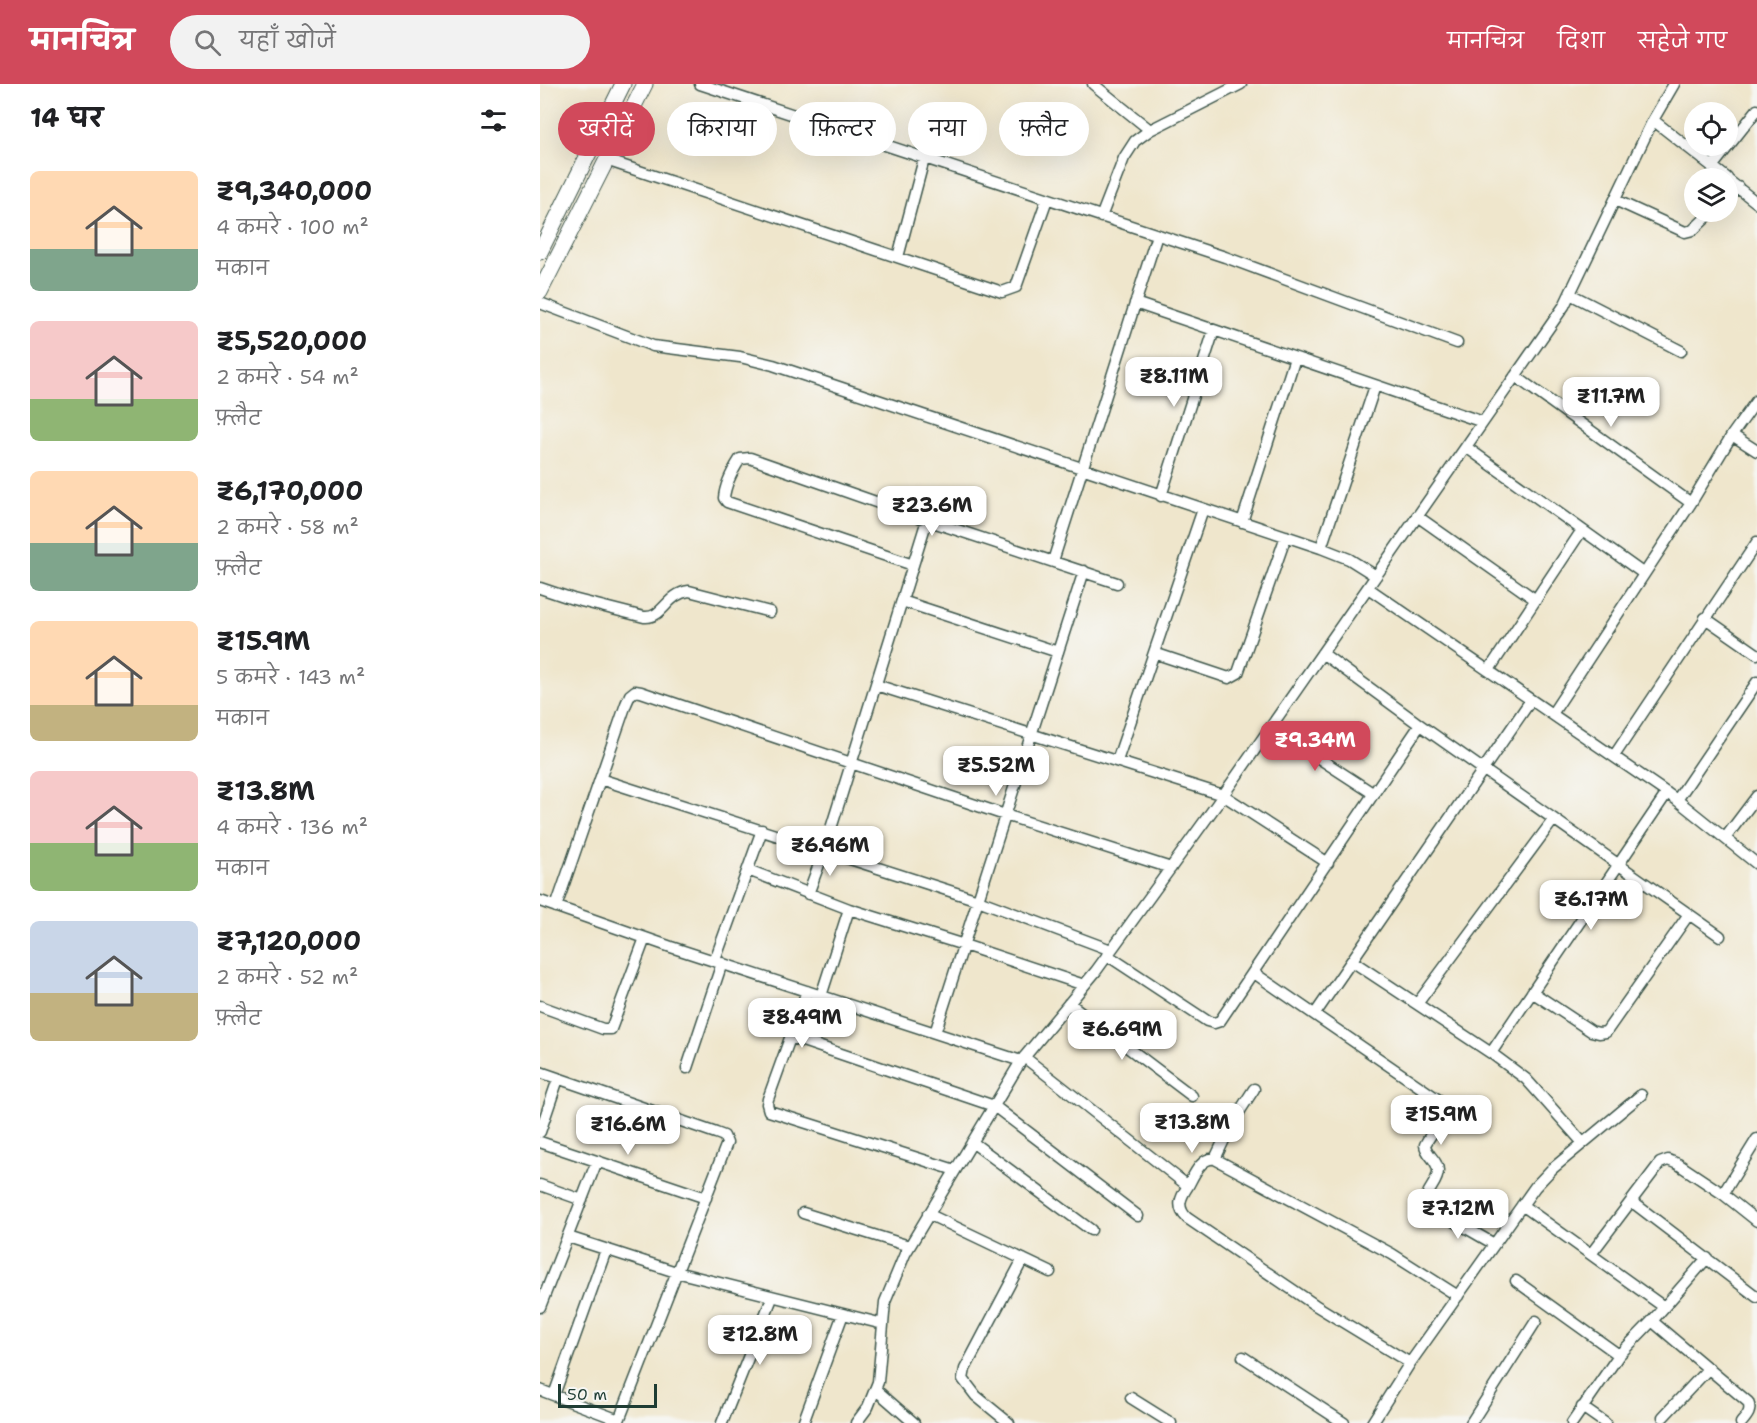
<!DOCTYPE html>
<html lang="hi">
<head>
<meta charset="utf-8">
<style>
	:root { --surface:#fff; --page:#f2f2f2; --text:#202124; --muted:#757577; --accent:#d1495b }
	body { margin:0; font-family:"Shantell Sans","Playpen Sans Deva",sans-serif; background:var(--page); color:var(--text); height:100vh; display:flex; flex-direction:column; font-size:22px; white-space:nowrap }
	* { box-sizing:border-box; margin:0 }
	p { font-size:20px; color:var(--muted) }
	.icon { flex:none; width:33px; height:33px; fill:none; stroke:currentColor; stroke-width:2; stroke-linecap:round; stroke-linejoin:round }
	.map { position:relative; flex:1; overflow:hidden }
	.details { display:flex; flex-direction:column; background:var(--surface); width:540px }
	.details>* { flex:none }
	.top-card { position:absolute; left:18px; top:18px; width:570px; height:54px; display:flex; gap:12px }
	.fabs { position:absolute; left:1144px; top:18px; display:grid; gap:12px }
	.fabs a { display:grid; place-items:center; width:54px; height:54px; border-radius:50%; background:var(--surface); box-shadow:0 6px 24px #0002; font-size:30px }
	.scale { position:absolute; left:18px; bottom:15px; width:99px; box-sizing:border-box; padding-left:6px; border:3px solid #1f3d34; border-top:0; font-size:16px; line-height:21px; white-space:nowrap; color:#1f3d34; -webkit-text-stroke:4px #f6f6f2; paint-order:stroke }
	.price { position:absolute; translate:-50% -51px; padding:0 14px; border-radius:12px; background:#fff; color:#222; font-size:20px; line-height:39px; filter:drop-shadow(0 2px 3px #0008) }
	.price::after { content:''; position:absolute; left:50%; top:36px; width:18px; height:14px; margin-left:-9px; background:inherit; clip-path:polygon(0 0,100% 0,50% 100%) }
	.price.current { background:var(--accent); color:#fff }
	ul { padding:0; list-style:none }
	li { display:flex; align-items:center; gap:18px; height:150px; padding:0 30px }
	li span { display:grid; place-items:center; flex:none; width:168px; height:120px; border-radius:9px; color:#555 }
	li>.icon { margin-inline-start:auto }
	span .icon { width:72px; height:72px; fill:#fffc; stroke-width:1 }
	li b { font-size:26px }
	h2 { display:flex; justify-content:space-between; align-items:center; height:72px; padding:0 30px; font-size:26px }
	.pill { padding:0 21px; border-radius:27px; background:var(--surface); box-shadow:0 6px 24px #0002; font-size:21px; line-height:54px }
	.pill.current { background:var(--accent); color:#fff }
	header { display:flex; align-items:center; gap:36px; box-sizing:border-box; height:84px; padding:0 30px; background:var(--accent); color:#fff }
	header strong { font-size:28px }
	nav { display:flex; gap:33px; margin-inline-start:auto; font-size:21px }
	.search { width:420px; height:54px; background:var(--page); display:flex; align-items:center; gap:15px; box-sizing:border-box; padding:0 21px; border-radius:33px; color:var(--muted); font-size:22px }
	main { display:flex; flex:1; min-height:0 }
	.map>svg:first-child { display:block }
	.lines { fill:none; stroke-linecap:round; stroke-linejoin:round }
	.street-casing { stroke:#3e564b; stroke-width:13 }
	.secondary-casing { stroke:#3e564b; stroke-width:17 }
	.street { stroke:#fff; stroke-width:10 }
	.secondary { stroke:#fff; stroke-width:15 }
</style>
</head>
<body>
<header>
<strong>मानचित्र</strong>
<div class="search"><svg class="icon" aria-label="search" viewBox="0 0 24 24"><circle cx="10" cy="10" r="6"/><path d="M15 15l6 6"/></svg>यहाँ खोजें</div>
<nav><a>मानचित्र</a><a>दिशा</a><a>सहेजे गए</a></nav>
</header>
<main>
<section class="details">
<h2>14 घर<svg class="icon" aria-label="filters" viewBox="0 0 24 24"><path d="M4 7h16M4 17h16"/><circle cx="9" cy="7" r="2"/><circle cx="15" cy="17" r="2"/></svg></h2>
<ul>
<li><span style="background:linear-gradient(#ffd9b3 65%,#7fa58c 0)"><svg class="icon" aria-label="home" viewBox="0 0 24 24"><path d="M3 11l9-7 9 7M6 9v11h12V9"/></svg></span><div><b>₹9,340,000</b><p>4 कमरे · 100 m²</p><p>मकान</p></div></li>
<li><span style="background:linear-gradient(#f6c9c9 65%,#8fb573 0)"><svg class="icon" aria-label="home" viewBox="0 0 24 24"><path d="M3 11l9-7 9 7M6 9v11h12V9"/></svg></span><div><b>₹5,520,000</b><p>2 कमरे · 54 m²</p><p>फ़्लैट</p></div></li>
<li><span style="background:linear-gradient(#ffd9b3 60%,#7fa58c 0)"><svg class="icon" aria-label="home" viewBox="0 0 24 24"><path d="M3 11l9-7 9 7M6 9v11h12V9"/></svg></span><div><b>₹6,170,000</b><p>2 कमरे · 58 m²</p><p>फ़्लैट</p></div></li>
<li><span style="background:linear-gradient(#ffd9b3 70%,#c2b280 0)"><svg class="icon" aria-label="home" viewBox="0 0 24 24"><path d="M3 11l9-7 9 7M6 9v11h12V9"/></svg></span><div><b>₹15.9M</b><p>5 कमरे · 143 m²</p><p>मकान</p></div></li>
<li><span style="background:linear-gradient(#f6c9c9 60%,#8fb573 0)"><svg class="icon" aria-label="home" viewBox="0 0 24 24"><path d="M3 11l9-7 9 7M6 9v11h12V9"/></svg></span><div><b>₹13.8M</b><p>4 कमरे · 136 m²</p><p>मकान</p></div></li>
<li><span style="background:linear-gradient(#c9d6e8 60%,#c2b280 0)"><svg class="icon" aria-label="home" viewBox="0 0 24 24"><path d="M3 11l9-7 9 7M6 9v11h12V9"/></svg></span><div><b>₹7,120,000</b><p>2 कमरे · 52 m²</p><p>फ़्लैट</p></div></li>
</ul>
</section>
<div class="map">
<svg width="1217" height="1339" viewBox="0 0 1217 1339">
	<rect width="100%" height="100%" fill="#f6f6f2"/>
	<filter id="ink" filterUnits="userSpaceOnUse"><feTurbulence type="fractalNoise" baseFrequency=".0167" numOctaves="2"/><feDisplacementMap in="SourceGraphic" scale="12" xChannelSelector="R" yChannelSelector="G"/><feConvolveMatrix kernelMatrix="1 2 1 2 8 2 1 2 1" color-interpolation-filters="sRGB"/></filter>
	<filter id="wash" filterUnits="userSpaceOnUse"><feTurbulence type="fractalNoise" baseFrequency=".008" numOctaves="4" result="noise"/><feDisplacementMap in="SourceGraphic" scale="24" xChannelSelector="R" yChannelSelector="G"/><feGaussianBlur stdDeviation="1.35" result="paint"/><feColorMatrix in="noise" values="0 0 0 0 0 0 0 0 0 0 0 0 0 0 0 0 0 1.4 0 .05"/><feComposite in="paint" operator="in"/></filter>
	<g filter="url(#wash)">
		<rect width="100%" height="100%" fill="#efe6cc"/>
	</g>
	<g filter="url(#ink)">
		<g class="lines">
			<defs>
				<path id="street" d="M160 0 685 173 917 259
					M553 0 610 46
					M1113 36 1187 94
					M66 76 462 208 476 203 507 115
					M1172 83 1217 26
					M1188 96 1217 119
					M1188 113 1198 103
					M1075 116 1145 148 1153 146 1172 128
					M561 133 584 74 595 57 610 46 701 0
					M358 173 384 75
					M1030 210 1141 267
					M0 219 113 262 200 273 233 281 781 464 809 475 836 492
					M595 219 943 338
					M975 292 1151 419
					M1192 351 1217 367
					M926 363 1104 490
					M621 412 674 246
					M877 432 996 516
					M702 438 755 274
					M781 464 835 302
					M513 477 617 151
					M373 481 187 418 184 414C185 401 193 386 200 375L210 374 387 436 577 499
					M0 504 33 515 104 533C123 535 126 510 149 507L230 528
					M828 504 1137 716 1217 780
					M362 517 518 568
					M1165 534 1217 570
					M614 569 689 594 698 589 746 452
					M782 569 880 641 1180 852
					M949 586 1042 446
					M336 601 683 711 788 779
					M1012 630 1151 419 1192 351 1217 316
					M731 643 834 710
					M1074 672 1217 458
					M577 677 663 425
					M60 695 438 816 571 866
					M1137 716 1217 598
					M1186 753 1217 712
					M208 786 309 825 424 861 544 901
					M268 810 284 767 387 436
					M0 817 131 863 481 977
					M16 823 86 620 90 611 95 607 101 608 465 731 631 784
					M567 871 667 937 674 939 680 937 880 641
					M175 876 222 746
					M812 877 951 969 986 995 1043 1059
					M714 889 899 1016C909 1035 893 1044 885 1061 886 1071 898 1076 898 1087 898 1100 884 1107 887 1119L895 1126 954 1160
					M267 907 228 1015 227 1020 229 1027 415 1086
					M992 908 1051 947 1059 949 1066 948 1149 830
					M281 912 309 825
					M529 919 652 1012
					M877 920 1014 735
					M0 922 63 945H71L105 854
					M775 930 991 616
					M395 949 544 487
					M251 953 454 1022 598 1132
					M951 969 1127 709
					M484 973 648 1102C640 1114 636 1123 647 1134L775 1221 870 1279
					M147 984 182 879
					M0 988 176 1049 184 1052 187 1059 78 1339
					M0 1048 18 995
					M0 1058 166 1114
					M432 1058 551 1146
					M675 1075 692 1039 714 1005
					M0 1101 42 1116
					M648 1102C654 1091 661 1073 675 1075L852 1170 918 1212
					M1183 1110 1217 1055
					M1091 1117 1217 1213
					M982 1121 1124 1223
					M263 1129 369 1162
					M388 1130 510 1188
					M28 1153 136 1188 343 1240
					M1051 1170 1120 1079 1128 1076 1138 1080 1183 1110 1217 1137
					M976 1197 1079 1271
					M0 1223 57 1077
					M1112 1237 1208 1318C1212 1327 1207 1332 1201 1339
					M703 1273 804 1339
					M335 1305 374 1339
					M0 1306 79 1336
					M14 1311 66 1166
					M591 1314 631 1339
					M1042 1323 1065 1339
					M1123 1333 1169 1284
					M182 1339 232 1214
					M263 1339 303 1230
					M316 1339 328 1323 338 1298 345 1218 365 1170 481 977 556 887 677 720 1024 222 1113 36 1134 0
					M469 1339 436 1312 423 1295 425 1285 483 1175
					M832 1339 870 1279 995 1103 1012 1085 1101 1011
					M931 1339 996 1237
					M1032 1339 1079 1271 1112 1237 1167 1174"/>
				<path id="secondary" d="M0 168 83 0
					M0 208 105 0"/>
			</defs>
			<!-- street casing -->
			<use href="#street" class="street-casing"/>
			<!-- secondary casing -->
			<use href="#secondary" class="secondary-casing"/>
			<!-- street -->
			<use href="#street" class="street"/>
			<!-- secondary -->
			<use href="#secondary" class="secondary"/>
		</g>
	</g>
</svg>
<div class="fabs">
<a><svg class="icon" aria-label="locate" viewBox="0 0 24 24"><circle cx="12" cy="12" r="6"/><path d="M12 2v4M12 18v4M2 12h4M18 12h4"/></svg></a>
<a><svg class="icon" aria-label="layers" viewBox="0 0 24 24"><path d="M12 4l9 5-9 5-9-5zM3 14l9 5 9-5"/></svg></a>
</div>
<div class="scale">50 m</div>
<b class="price" style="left:634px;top:324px">₹8.11M</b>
<b class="price" style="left:1071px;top:344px">₹11.7M</b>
<b class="price" style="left:392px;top:453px">₹23.6M</b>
<b class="price current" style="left:775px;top:688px">₹9.34M</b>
<b class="price" style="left:456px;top:713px">₹5.52M</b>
<b class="price" style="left:290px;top:793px">₹6.96M</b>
<b class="price" style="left:1051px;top:847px">₹6.17M</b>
<b class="price" style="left:262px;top:965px">₹8.49M</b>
<b class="price" style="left:582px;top:977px">₹6.69M</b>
<b class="price" style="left:901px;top:1062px">₹15.9M</b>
<b class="price" style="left:652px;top:1070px">₹13.8M</b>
<b class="price" style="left:88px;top:1072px">₹16.6M</b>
<b class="price" style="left:918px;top:1156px">₹7.12M</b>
<b class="price" style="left:220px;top:1282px">₹12.8M</b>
<div class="top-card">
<a class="pill current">खरीदें</a>
<a class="pill">किराया</a>
<a class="pill">फ़िल्टर</a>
<a class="pill">नया</a>
<a class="pill">फ़्लैट</a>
</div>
</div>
</main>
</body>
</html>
